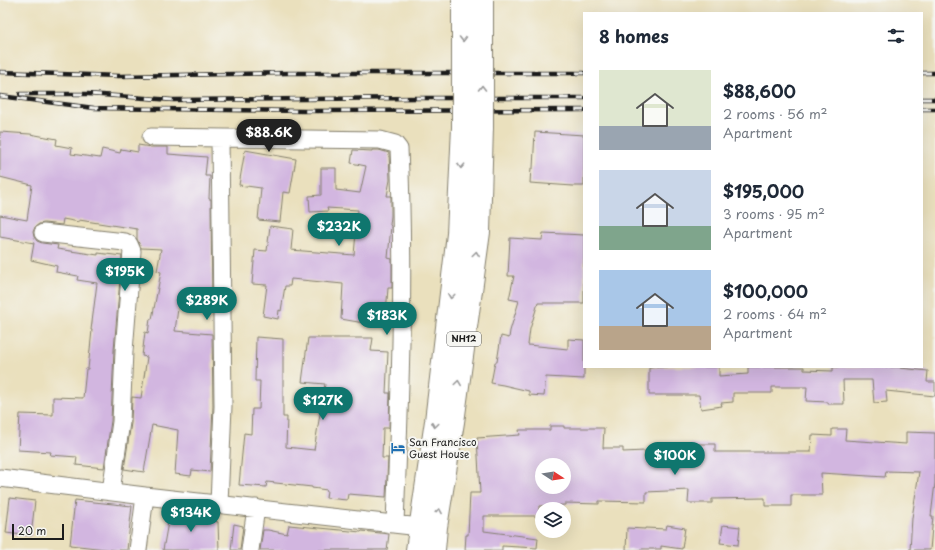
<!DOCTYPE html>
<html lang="en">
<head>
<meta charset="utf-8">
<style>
	:root { --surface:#fff; --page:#f2f2f3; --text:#1f2937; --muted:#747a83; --accent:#0f766e }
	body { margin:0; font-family:"Playpen Sans",sans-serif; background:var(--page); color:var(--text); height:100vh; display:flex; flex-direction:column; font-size:15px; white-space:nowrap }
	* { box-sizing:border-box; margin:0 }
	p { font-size:13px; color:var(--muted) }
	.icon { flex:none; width:22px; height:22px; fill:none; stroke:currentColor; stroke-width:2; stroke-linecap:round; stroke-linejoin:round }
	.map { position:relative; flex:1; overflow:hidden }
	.sheet { position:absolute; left:583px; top:12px; width:340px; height:356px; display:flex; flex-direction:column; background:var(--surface); border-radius:0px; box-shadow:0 4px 16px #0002 }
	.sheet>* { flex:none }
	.needle { width:26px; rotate:102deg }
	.fabs { position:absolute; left:535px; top:458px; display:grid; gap:8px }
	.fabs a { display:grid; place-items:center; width:36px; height:36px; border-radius:50%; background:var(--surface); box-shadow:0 4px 16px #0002; font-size:20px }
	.scale { position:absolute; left:12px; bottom:10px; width:52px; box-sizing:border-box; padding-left:4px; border:2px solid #1c1c1c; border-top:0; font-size:11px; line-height:14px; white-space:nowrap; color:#1c1c1c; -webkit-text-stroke:3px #f6f6f2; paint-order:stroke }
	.price { position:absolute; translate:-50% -34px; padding:0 9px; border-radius:14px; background:var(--accent); color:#fff; font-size:13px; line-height:26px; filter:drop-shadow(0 1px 2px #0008) }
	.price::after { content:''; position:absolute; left:50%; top:24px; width:12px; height:9px; margin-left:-6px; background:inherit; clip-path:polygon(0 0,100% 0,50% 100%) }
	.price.selected { background:#222; color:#fff }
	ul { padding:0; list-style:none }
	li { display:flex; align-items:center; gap:12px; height:100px; padding:0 16px }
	li span { display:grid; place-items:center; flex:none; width:112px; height:80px; border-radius:0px; color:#555 }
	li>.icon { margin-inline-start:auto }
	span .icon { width:48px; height:48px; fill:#fffc; stroke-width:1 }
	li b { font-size:17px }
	h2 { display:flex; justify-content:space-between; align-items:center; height:48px; padding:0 16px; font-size:17px }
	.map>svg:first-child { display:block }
	.building { fill:#d2b6e0; fill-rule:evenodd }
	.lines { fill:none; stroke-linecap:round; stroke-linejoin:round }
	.minor-casing { stroke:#837e6c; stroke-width:19 }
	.trunk-casing { stroke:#837e6c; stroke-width:24 }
	.minor { stroke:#fff; stroke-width:17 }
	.trunk { stroke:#fff; stroke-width:22 }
	.rail-casing { stroke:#1c1c1c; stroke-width:4.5 }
	.rail { stroke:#f6f6f2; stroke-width:3; stroke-dasharray:9; stroke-linecap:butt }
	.trunk-bridge-casing { stroke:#837e6c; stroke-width:24; stroke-linecap:butt }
	.trunk-bridge { stroke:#fff; stroke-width:22 }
	.oneway { stroke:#999 }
	.labels { text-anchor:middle; stroke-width:4; stroke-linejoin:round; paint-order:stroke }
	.shield { fill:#f6f6f2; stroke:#5d5d5c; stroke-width:1 }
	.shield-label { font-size:9px; font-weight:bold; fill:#1c1c1c }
	.poi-label { font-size:10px; fill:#1c1c1c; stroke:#f6f6f2; text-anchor:start }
</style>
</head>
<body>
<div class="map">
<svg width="935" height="550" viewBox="0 0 935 550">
	<rect width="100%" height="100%" fill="#f6f6f2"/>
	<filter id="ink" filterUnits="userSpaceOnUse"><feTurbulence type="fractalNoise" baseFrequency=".025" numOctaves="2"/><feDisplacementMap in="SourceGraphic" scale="8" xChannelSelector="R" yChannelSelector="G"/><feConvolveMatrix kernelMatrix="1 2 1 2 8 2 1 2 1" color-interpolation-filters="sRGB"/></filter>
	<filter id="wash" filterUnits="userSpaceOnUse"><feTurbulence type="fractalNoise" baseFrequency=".012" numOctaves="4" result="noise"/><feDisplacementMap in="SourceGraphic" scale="16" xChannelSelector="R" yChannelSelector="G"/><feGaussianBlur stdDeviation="0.9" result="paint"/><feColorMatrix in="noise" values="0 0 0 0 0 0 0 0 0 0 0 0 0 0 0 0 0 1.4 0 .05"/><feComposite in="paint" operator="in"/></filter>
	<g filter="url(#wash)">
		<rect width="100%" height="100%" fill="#eae0bd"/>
		<g id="blocks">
			<!-- building -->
			<path class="building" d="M0 132 30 134 57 139 56 145 72 148 71 154 100 158 102 149 120 153 121 149 138 152V145L151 147H168V154L207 157 205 176H210L209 199H211L212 307 179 301 175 331 212 334 213 406 210 472 192 470 191 476 175 474 178 430 152 425 144 472 124 469 131 423 132 397 141 398 147 357 142 356 145 332 148 333 150 319H152L161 272 157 271 161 249 141 248 137 239V229L79 220V222L63 219 62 225 44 223 39 224 35 227 33 232 34 237 37 241 42 243 58 245 57 249 98 255V253L122 256 114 350 111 421 104 468 76 465 77 457 50 455 51 452 18 450 20 414 53 415V397L83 398 86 369H88L92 330H91L97 283 77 280 78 276 56 272 57 266 31 260 34 243 0 237V215L27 220 32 185 0 177Z
				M535 132 584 135V186H573L530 183 531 168H533Z
				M245 150 296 159 290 193 283 192 280 222 258 220 261 188 239 185Z
				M353 150 372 151V150H379L389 153 390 180 387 196H391V216L390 225 391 226 388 258 392 259V288H388L386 313 377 312 375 325 341 319 343 284 291 279 290 286H285L281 311 279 310 278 319 263 316 267 285 252 284 255 250 267 251 270 226 293 229 291 250 354 255 358 210 327 208 328 211 310 212 309 196 321 195V168H336V190L360 193 366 166 351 163Z
				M543 233 584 235V303H538L530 329 528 345 568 349V339L584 340V379L546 377 544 396 529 395V391L503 385 491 383 495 362H497L501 336 509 338 510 331 519 301 509 299 514 276H508L510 238 542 240Z
				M256 337 283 339V417H287L286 447 314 450 325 384 302 382 308 338H373L371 351 388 352 386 393H390L389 428H383L382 458H388L386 497 348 494 347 500 326 498 327 490 312 488V487L267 482 266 487 239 485 244 433 251 434 252 409H259L260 381H255Z
				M665 367H719V376L748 374V367H804V370L833 371V367H900V368L928 371 927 382H935V396L886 391 887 402 874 403 872 380H843L844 404H828V402L806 401 807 387H772V393H733V402L721 403 722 406 701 409 699 395H649V368Z
				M550 426H564V428H604L603 448H623V452L645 451V459L688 458V444H715V452H811L812 435 832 436V429H846L845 440 906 444V432L935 433V483L931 516H933L930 550H910L912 518 919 472 886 471 885 477 821 473 822 495H791V506H765V498L712 499V503H688L689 490 646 492V502L599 501V504L565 503V505L539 506V516H484V531L538 538 537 548 502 546V550H465L466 535H468L470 493H480L477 438 520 435 519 430H550ZM542 465H564V487H542Z
				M10 498 35 501 31 536 6 533Z
				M75 500 132 506 127 550H114L70 545Z
				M170 511 206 517V519L218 522 219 550H163Z
				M234 524 243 526 240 550H231Z
				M289 525 361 532 362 531 389 534 387 550H260L263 530H268L287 534Z
				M667 525 685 528 682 549 661 546V549H640V550H626L627 528 645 529V528L666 529Z
				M723 525 740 527 738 545 720 543Z"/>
		</g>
	</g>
	<g filter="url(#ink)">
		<use href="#blocks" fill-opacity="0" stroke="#837e6c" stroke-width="1"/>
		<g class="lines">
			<defs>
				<path id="minor" d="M151 137 380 140 395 144 399 149C405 274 400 399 395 523
					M43 233 125 242 129 244 132 251 124 351 121 422 111 491
					M0 478 145 496 420 527
					M219 504 223 406 220 138
					M138 550 145 496
					M250 550 256 508"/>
				<path id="trunk" d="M417 550 436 421 458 234 463 127
					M434 550 436 527 453 422 479 232 482 127"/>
			</defs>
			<!-- minor casing -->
			<use href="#minor" class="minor-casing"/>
			<!-- trunk casing -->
			<use href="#trunk" class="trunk-casing"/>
			<!-- minor -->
			<use href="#minor" class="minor"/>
			<!-- trunk -->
			<use href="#trunk" class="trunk"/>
			<defs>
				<path id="rail" d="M0 72 120 76 288 73H584
					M922 73H935
					M20 94H88L173 100 420 98H584
					M0 96 94 108 304 111 584 110
					M922 99H935
					M922 109H935"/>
			</defs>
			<!-- rail casing -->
			<use href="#rail" class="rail-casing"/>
			<!-- rail -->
			<use href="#rail" class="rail"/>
			<defs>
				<path id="trunk-bridge" d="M463 0V127
					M482 0V127"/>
			</defs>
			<!-- trunk-bridge casing -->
			<use href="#trunk-bridge" class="trunk-bridge-casing"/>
			<!-- trunk-bridge -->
			<use href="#trunk-bridge" class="trunk-bridge"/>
		</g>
		<!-- one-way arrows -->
		<defs><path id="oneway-chevron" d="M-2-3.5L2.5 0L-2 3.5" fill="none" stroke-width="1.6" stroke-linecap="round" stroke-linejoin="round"/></defs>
		<g class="oneway">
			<use href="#oneway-chevron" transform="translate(463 39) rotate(90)"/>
			<use href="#oneway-chevron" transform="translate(482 88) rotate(-90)"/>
			<use href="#oneway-chevron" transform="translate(461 166) rotate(93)"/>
			<use href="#oneway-chevron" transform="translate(476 254) rotate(-82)"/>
			<use href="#oneway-chevron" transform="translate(451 296) rotate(97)"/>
			<use href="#oneway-chevron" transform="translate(458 383) rotate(-82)"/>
			<use href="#oneway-chevron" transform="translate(435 425) rotate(98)"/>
			<use href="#oneway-chevron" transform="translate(439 511) rotate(-81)"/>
		</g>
	</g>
	<!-- icons -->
	<defs>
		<symbol id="hotel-bare" viewBox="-9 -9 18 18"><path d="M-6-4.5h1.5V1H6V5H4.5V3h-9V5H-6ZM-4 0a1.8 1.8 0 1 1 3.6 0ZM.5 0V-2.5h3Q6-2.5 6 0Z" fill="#1f6fb2" stroke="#f6f6f2" stroke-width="2.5" paint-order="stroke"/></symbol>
	</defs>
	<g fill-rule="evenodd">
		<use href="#hotel-bare" x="388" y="438" width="20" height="20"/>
	</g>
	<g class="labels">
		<!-- shield labels -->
		<rect class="shield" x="447" y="332" width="34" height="14" rx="3"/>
		<g class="shield-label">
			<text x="464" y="342">NH12</text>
		</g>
		<!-- poi labels -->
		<g class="poi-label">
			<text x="409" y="446">San Francisco<tspan x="409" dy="12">Guest House</tspan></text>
		</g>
	</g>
</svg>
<div class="fabs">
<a><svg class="needle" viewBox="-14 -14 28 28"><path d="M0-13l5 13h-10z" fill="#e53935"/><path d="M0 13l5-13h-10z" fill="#747a83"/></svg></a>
<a><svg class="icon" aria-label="layers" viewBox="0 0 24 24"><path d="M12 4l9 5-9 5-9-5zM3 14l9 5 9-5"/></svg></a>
</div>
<div class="scale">20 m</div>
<b class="price selected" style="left:269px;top:153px">$88.6K</b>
<b class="price" style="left:339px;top:247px">$232K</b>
<b class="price" style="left:125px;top:292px">$195K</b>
<b class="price" style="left:207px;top:321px">$289K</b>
<b class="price" style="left:387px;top:336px">$183K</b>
<b class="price" style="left:323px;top:421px">$127K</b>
<b class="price" style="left:675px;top:476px">$100K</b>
<b class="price" style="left:191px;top:533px">$134K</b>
<section class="sheet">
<h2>8 homes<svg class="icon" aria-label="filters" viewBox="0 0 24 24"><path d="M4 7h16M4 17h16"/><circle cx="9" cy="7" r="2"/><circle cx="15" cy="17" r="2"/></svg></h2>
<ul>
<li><span style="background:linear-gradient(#dfe7d0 70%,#9aa5b1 0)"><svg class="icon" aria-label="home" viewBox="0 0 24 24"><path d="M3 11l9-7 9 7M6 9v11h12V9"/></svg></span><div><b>$88,600</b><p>2 rooms · 56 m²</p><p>Apartment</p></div></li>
<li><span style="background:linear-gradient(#c9d6e8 70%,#7fa58c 0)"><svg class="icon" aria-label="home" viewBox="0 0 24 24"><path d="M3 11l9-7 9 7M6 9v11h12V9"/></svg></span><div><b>$195,000</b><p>3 rooms · 95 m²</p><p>Apartment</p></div></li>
<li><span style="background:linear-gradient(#a9c7e8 70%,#b9a48a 0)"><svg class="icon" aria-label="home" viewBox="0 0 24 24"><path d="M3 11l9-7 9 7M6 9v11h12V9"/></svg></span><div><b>$100,000</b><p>2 rooms · 64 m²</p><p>Apartment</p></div></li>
</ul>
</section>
</div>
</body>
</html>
